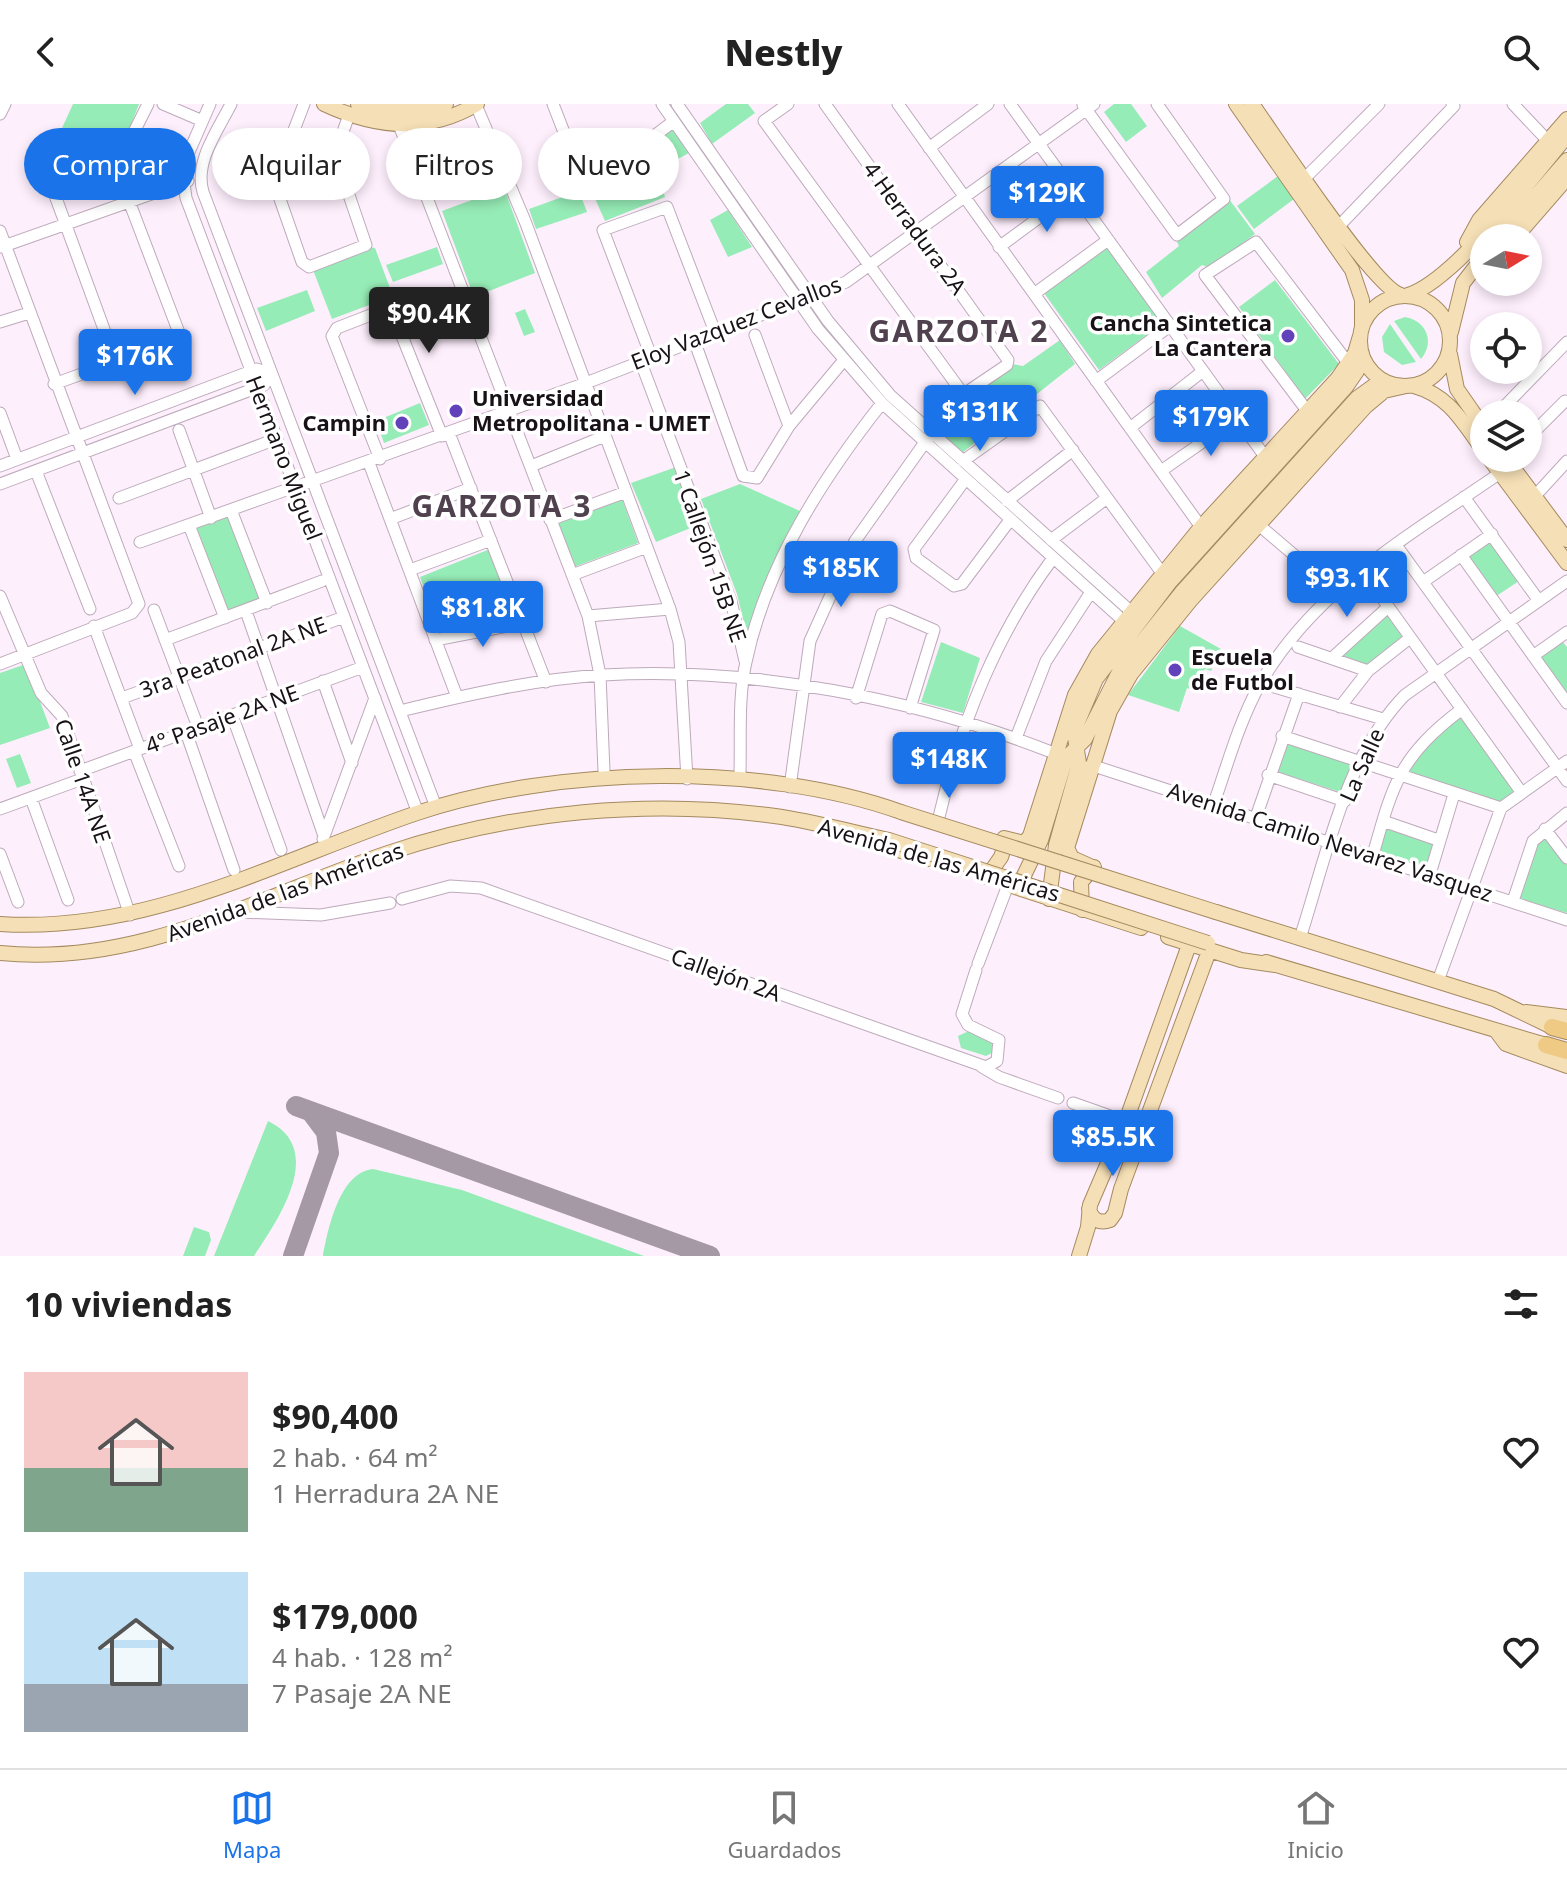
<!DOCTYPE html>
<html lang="es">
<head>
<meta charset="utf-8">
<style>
	:root { --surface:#fff; --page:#f2f2f2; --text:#222; --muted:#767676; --line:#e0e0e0; --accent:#1a73e8 }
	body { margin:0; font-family:"Noto Sans",sans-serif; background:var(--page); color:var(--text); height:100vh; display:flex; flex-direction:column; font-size:30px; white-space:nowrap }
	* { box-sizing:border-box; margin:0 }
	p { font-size:26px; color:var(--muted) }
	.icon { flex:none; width:44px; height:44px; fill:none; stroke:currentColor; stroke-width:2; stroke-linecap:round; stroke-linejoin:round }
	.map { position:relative; height:1152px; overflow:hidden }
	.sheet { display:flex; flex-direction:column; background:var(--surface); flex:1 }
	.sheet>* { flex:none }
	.guide { position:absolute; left:24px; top:24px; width:800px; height:72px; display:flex; gap:16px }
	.needle { width:52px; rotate:80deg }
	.buttons { position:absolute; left:1470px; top:120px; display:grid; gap:16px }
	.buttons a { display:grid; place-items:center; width:72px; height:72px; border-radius:50%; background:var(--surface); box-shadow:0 4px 12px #0003; font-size:40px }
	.price { position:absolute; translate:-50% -68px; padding:0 18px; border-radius:8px; background:var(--accent); color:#fff; font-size:26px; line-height:52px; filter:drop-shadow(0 2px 4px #0008) }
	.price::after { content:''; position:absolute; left:50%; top:48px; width:24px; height:18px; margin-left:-12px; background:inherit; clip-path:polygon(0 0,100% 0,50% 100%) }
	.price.on { background:#222; color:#fff }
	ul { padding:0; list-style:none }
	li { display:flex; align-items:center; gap:24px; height:200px; padding:0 24px }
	li span { display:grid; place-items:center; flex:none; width:224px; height:160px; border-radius:0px; color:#555 }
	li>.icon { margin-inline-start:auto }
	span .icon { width:96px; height:96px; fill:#fffc; stroke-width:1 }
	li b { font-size:34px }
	h2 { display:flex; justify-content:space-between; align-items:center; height:96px; padding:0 24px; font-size:34px }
	.tag { padding:0 28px; border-radius:36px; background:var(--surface); box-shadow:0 4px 12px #0003; font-size:28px; line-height:72px }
	.tag.on { background:var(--accent); color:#fff }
	header { display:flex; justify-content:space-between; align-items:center; height:104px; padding:0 24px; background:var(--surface); font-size:36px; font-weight:800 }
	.tab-bar { display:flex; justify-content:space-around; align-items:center; height:112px; border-top:2px solid var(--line); background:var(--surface); font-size:22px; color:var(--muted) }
	.tab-bar a { display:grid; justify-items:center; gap:4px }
	.tab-bar .on { color:var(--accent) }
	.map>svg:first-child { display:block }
	.green { fill:#96ecb6 }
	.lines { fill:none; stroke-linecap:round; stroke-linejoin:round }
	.taxiway { stroke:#a499a4; stroke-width:20 }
	.minor-casing { stroke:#bdaabb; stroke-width:13 }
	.major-casing { stroke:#a48a5e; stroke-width:16 }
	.highway-casing { stroke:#a48a5e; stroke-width:18 }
	.minor { stroke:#fff; stroke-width:11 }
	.major { stroke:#f5dfb6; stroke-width:14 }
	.highway { stroke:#efca85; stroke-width:16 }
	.major-bridge-casing { stroke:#a48a5e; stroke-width:16; stroke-linecap:butt }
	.major-bridge { stroke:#f5dfb6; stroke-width:14 }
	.poi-dot { fill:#6242ba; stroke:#fff; stroke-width:3 }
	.labels { text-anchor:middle; stroke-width:7; stroke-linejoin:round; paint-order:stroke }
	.street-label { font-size:22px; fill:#181217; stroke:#fff }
	.poi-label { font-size:22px; font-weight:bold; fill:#181217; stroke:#fff; text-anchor:end }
	.district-label { font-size:30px; font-weight:bold; letter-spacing:2px; fill:#50414e; stroke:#fff }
</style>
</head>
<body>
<header><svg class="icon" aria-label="back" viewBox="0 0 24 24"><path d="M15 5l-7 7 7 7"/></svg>Nestly<svg class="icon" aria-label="search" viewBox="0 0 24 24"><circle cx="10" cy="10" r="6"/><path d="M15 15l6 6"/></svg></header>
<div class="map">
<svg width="1567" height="1152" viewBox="0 0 1567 1152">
	<rect width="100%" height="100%" fill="#feeffd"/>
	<!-- green -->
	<path class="green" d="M73 0H139L128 29 51 55 50 50Z
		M726 0H748L755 9 712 40 700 19Z
		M1114 0H1131L1147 22 1126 38 1104 8Z
		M673 22 691 48 657 66 665 93 605 117 584 70Z
		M1278 72 1294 95 1254 125 1237 102Z
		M504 84 535 169 474 193 442 107Z
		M579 87 587 108 536 125 529 105Z
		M1229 95 1255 130 1210 164 1202 161 1162 194 1146 168 1179 142 1175 134Z
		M728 106 752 143 728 153 710 116Z
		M1108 142 1163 219 1099 266 1044 189Z
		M370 143 375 144 393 192 332 215 313 166Z
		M437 143 443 160 393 178 386 161Z
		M1275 176 1339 260 1305 295 1239 203Z
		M307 186 315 207 266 227 257 204Z
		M525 205 535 228 524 232 515 209Z
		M1405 213C1427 217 1435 238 1421 255L1394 217Z
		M1390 220 1416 258 1402 261 1384 248 1382 233Z
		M1060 236 1075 260 962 349 935 323 963 300 961 295 1012 260 1023 262Z
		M420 299 429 321 384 339 376 317Z
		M676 363 698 421 656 438 631 379Z
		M740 380 800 407 747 531 737 490 701 395Z
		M622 395 638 439 574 463 557 420Z
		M232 407 266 496 227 510 194 423Z
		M1491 435 1519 477 1495 493 1467 452Z
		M490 445 515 513 439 525 420 473Z
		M1388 509 1404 532 1366 561 1340 552Z
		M1180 522 1221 545 1211 567 1205 565 1195 587 1187 584 1179 608 1128 591Z
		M1562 537 1567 543V592L1539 554Z
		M941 538 980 554 963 609 921 598Z
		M26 560 50 624 0 641V569Z
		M1462 612 1516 687 1499 698 1405 668 1442 627Z
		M1287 638 1352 660 1343 689 1278 668Z
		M20 650 31 679 17 684 6 655Z
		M1386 722 1433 739 1427 765 1378 748Z
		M1545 732 1567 761V809L1520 795 1535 742Z
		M969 927 993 937 994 948 986 952 961 944 958 932Z
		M268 1017C326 1045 280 1113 254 1152H214Z
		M373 1065 462 1086 644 1152H323C328 1124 340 1068 373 1065Z
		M194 1123 209 1128 211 1136 205 1152H183Z"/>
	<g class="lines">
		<!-- taxiway -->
		<path class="taxiway" d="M296 1002 710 1152
			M293 1152 329 1049 326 1028 311 1008"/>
		<defs>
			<path id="minor" d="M163 0 198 15
				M210 0 182 64 186 94 418 709
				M231 0C218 26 194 58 203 88L436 703
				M304 0 274 78 302 158 309 163 366 141 335 50 349 11
				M553 0 579 67 641 42 674 17
				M662 0 818 225 882 299 1128 521
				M677 0 828 217 890 291 1136 512
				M788 0 764 17 961 287 967 288 1007 261 1008 256 825 0
				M898 0 1201 423
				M1010 0 1266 354
				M1513 0 1548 37
				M476 1 525 117 670 505 679 538 687 675
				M1083 1 1177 131 1224 95 1157 0
				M0 10 5 0
				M399 21 588 512 600 571 604 667
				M929 44 988 0
				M1305 74 1379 0
				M1339 122 1454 2 1452 0
				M0 127 139 500 132 509 0 560
				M1 143 188 77
				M999 143 1074 88
				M1034 190 1108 136
				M0 218 29 209
				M755 231 789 322
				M694 236 743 372 757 374 789 322 844 256
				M651 252 603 126 667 103 715 228
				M640 256 731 497 745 557
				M116 258 45 64 125 38 132 32 148 0
				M1096 277 1171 221
				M54 280 181 234 129 97
				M1308 308 1205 171 1256 138 1349 260
				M0 309 17 355
				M1497 310 1567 238
				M1130 324 1203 267
				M179 326 211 414
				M449 329 546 578
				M1528 334 1565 297
				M380 355 332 232 337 224 386 205 392 207 442 332
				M963 357 1040 302 1162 469
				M369 359 457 593
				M0 362 257 265 271 270 264 281 0 380
				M531 362 605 332
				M36 367 90 505
				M1161 367 1237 314
				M965 376 914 445 916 454 954 482 962 480 1010 416
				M295 383 586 279 846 178 1094 0
				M1535 392 1567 357
				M1464 393 1539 497
				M119 394 268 338
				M1007 397 1073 346
				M231 406 267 499
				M390 415 471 384
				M550 416 626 388
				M1253 416 1335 486
				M189 421 225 514
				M1051 436 1107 394
				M140 438 286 386
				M1396 441 1567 677
				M1461 451 1567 599
				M410 466 491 436
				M1362 466 1522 689
				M572 471 647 443
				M1423 478 1492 430
				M0 492 41 589 62 612 130 811
				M154 506 198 623
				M246 507 324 732
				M588 512 670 505
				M94 522 140 645
				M165 536 322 477
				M435 536 524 519
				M1298 543 1368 567
				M1533 552 1567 528
				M1332 554 1388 503
				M323 577 352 659
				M1261 579 1383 615
				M122 594 344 513
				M856 594 882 510 890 507 934 526 910 604
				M1340 603 1368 567 1410 534
				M400 607C466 591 535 575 603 571 751 562 917 595 1054 649
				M232 611 281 746
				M186 628 234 766
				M1282 632 1501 704
				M1016 634 1046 557 1091 488
				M134 647 179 762
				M1091 661 1567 816
				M80 667 363 563
				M740 668C741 633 738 593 746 558 766 462 822 375 882 299
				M1268 671 1345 697
				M790 683 810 537 855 437 928 334
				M31 694 68 796
				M1214 699C1228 659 1239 618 1260 580 1315 484 1412 430 1500 369
				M0 705 82 675
				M939 713C961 619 995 532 1053 454
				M1256 713 1299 590
				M1383 717 1438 736
				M1545 725 1567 754
				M323 735 375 594
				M0 750 18 798
				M1373 751C1393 679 1400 652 1462 605
				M1430 770 1454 690
				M402 795 450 782 481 784 986 963 997 957 999 936 968 921 962 910 976 866
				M1513 797 1533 737 1567 709
				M239 808 321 811 390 799
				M1300 834C1326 755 1345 652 1405 591L1567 477
				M978 860 1008 781
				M1438 877 1501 704 1567 657
				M982 963 999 973 1058 994
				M1073 999 1144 1024"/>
			<path id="major" d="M324 0C375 24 427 30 477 0
				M358 0C387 10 416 9 446 0
				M1236 0 1352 166 1362 196V221
				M1252 0C1275 32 1374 184 1401 191
				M1499 134 1567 56
				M1515 134 1567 74
				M1467 138 1479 116 1567 15
				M1408 191C1454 177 1533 72 1567 32
				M1360 237a45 45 0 1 1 90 0a45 45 0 1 1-90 0Z
				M1451 228 1463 179 1484 152
				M1450 250 1457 285 1484 324
				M1414 282C1450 292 1463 319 1484 347
				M1489 354 1567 459
				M1506 354 1567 436
				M1004 734 1024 739 1030 732 1075 591 1098 550 1201 423 1338 274 1355 249 1360 232
				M875 739 928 755
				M1090 762 1072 754 1067 744 1110 607 1131 570 1190 497 1366 302 1384 287 1406 282
				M987 773 1001 753 1007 735
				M1012 782 1141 824
				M1018 784 1041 736 1066 654 1085 635 1121 564 1181 489 1357 294 1375 281 1391 280
				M1049 795 1056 741 1079 659 1074 627 1096 575 1170 478 1346 283 1357 267 1361 247
				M1082 806 1081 778 1094 763
				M1216 808 1494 895 1552 923
				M0 820C148 830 281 755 417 709 558 662 761 658 901 708
				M1168 833 1241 856 1275 861
				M0 849C140 863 260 792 388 749 513 707 652 694 782 713 818 719 853 728 889 736
				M1266 858 1546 941
				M1526 908 1567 913
				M1497 928 1506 940 1567 962
				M1089 1105C1092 1116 1100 1120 1110 1116L1115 1109 1121 1085 1209 847
				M1079 1152 1088 1123 1090 1101 1126 1017 1189 841"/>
			<path id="highway" d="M1552 923 1567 927
				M1546 941 1567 947"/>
		</defs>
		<!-- minor casing -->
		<use href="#minor" class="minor-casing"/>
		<!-- major casing -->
		<use href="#major" class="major-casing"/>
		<!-- highway casing -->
		<use href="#highway" class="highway-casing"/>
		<!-- minor -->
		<use href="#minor" class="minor"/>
		<!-- major -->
		<use href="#major" class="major"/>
		<!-- highway -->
		<use href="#highway" class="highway"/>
		<defs>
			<path id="major-bridge" d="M901 708 1216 808
				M889 736 1208 839"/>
		</defs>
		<!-- major-bridge casing -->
		<use href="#major-bridge" class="major-bridge-casing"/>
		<!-- major-bridge -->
		<use href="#major-bridge" class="major-bridge"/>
	</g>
	<!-- markers -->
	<g class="poi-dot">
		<circle cx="1288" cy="232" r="8"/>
		<circle cx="456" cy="307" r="8"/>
		<circle cx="402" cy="319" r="8"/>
		<circle cx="1175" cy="566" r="8"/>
	</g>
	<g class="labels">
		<!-- street labels -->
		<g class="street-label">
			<text transform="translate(915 124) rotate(54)" y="8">4 Herradura 2A</text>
			<text transform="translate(736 219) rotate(-21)" y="8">Eloy Vazquez Cevallos</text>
			<text transform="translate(284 354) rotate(69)" y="8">Hermano Miguel</text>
			<text transform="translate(710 452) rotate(71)" y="8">1 Callejón 15B NE</text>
			<text transform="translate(233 553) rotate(-20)" y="8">3ra Peatonal 2A NE</text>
			<text transform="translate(222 615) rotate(-20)" y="8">4° Pasaje 2A NE</text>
			<text transform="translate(1362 661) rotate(-66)" y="8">La Salle</text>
			<text transform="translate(83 677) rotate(71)" y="8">Calle 14A NE</text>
			<text transform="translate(1330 738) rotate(18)" y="8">Avenida Camilo Nevarez Vasquez</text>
			<text transform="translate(939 756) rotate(16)" y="8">Avenida de las Américas</text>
			<text transform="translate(285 788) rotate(-20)" y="8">Avenida de las Américas</text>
			<text transform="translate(726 871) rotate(20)" y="8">Callejón 2A</text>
		</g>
		<!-- poi labels -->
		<g class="poi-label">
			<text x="1272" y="227">Cancha Sintetica<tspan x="1272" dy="25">La Cantera</tspan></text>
			<text x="472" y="302" text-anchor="start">Universidad<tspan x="472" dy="25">Metropolitana - UMET</tspan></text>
			<text x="386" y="327">Campin</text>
			<text x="1191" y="561" text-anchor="start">Escuela<tspan x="1191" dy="25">de Futbol</tspan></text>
		</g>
		<!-- district labels -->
		<g class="district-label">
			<text x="959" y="238">GARZOTA 2</text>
			<text x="502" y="413">GARZOTA 3</text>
		</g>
	</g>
</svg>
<div class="buttons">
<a><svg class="needle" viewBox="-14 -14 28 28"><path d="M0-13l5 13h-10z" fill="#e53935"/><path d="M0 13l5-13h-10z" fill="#767676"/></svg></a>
<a><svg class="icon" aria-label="locate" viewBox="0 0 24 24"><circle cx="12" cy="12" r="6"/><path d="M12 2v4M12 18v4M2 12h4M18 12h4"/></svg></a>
<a><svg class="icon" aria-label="layers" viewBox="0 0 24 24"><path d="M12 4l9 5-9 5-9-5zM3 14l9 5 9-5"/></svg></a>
</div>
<b class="price" style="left:1047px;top:130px">$129K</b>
<b class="price on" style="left:429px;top:251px">$90.4K</b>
<b class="price" style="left:135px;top:293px">$176K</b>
<b class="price" style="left:980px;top:349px">$131K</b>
<b class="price" style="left:1211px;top:354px">$179K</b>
<b class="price" style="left:841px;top:505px">$185K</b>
<b class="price" style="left:1347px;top:515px">$93.1K</b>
<b class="price" style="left:483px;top:545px">$81.8K</b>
<b class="price" style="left:949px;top:696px">$148K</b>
<b class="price" style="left:1113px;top:1074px">$85.5K</b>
<div class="guide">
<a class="tag on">Comprar</a>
<a class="tag">Alquilar</a>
<a class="tag">Filtros</a>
<a class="tag">Nuevo</a>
</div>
</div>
<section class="sheet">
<h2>10 viviendas<svg class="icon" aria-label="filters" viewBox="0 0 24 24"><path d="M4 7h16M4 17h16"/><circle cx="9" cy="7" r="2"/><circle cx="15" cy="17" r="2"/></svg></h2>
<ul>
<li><span style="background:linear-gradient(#f6c9c9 60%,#7fa58c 0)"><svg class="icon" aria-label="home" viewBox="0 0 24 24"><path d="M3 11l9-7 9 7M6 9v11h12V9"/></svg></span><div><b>$90,400</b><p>2 hab. · 64 m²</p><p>1 Herradura 2A NE</p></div><svg class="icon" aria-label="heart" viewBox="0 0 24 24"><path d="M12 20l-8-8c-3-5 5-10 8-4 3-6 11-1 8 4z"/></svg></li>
<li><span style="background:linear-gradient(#bfe0f5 70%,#9aa5b1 0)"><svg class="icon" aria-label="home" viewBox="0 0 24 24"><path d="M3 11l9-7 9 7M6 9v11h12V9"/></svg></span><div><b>$179,000</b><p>4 hab. · 128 m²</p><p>7 Pasaje 2A NE</p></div><svg class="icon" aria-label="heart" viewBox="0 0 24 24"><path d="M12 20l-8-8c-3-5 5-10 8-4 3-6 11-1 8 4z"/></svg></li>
</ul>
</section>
<nav class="tab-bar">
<a class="on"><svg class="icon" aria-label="map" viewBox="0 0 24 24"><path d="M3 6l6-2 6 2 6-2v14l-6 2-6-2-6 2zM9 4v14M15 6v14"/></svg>Mapa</a>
<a><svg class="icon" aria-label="saved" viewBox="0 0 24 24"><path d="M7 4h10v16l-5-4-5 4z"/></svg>Guardados</a>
<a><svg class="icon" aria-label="home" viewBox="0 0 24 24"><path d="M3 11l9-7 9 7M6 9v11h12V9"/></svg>Inicio</a>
</nav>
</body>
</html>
